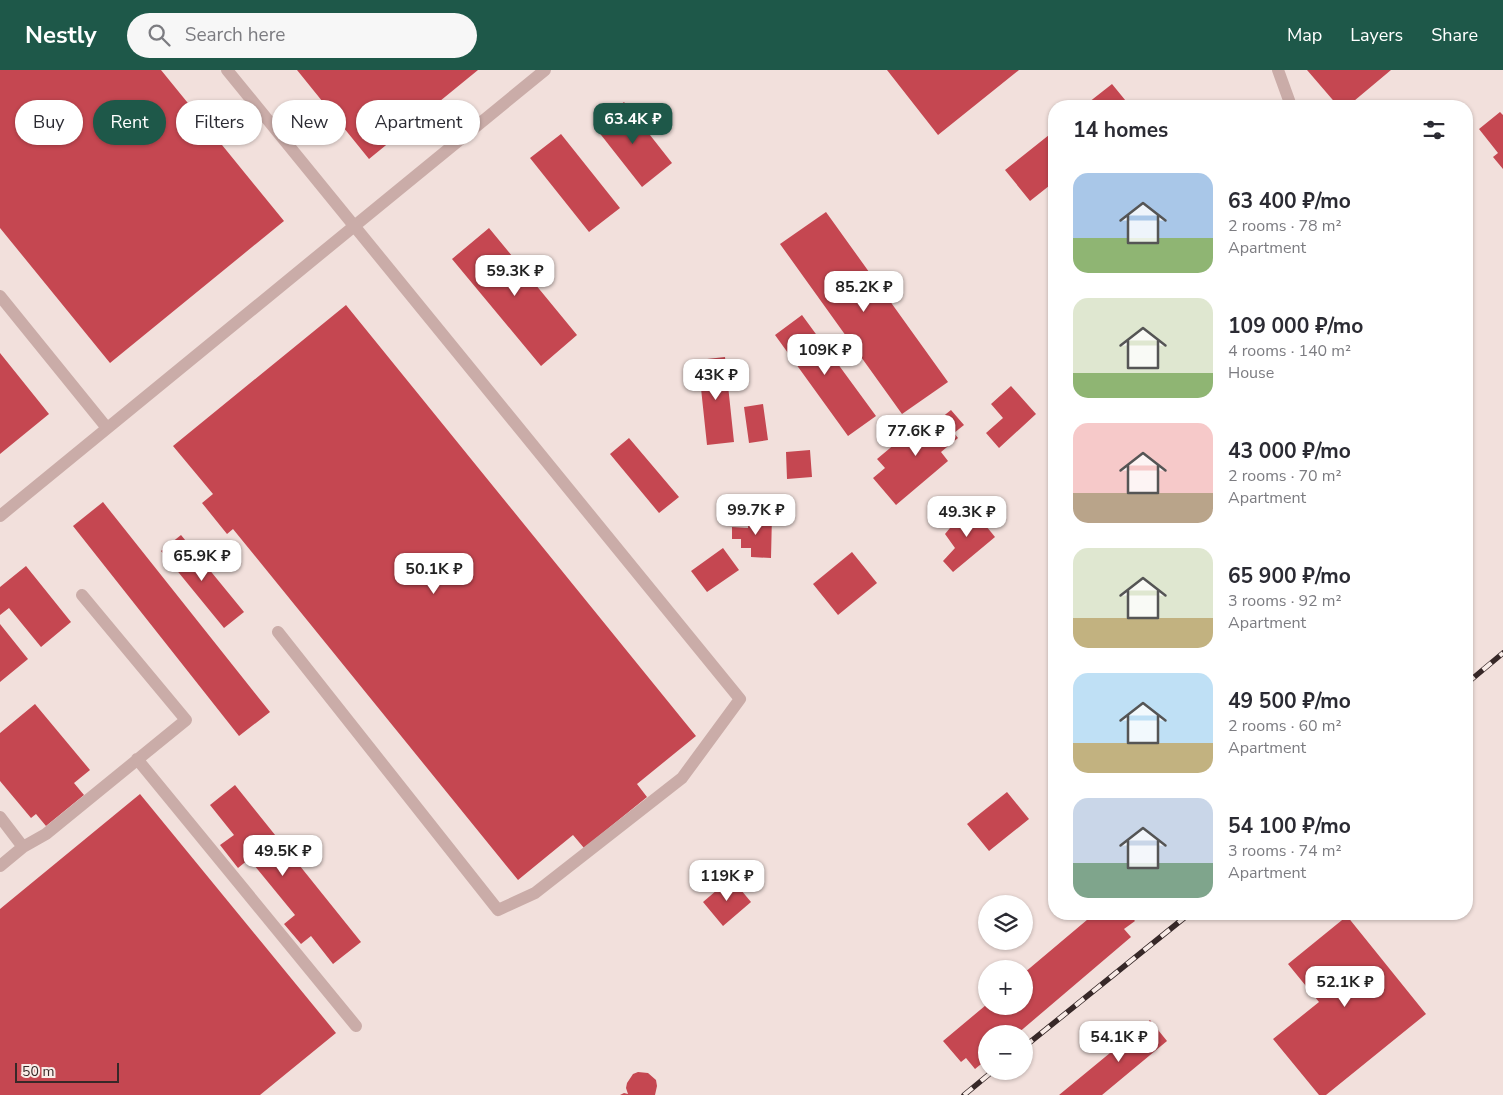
<!DOCTYPE html>
<html lang="en">
<head>
<meta charset="utf-8">
<style>
	:root { --surface:#fff; --page:#f7f7f7; --text:#2b2b33; --muted:#7c7c81; --accent:#1e5849 }
	body { margin:0; font-family:"Nunito Sans",sans-serif; background:var(--page); color:var(--text); height:100vh; display:flex; flex-direction:column; font-size:19px; white-space:nowrap }
	* { box-sizing:border-box; margin:0 }
	p { font-size:16px; color:var(--muted) }
	.icon { flex:none; width:28px; height:28px; fill:none; stroke:currentColor; stroke-width:2; stroke-linecap:round; stroke-linejoin:round }
	.map { position:relative; flex:1; overflow:hidden }
	.sheet { position:absolute; left:1048px; top:30px; width:425px; height:820px; display:flex; flex-direction:column; background:var(--surface); border-radius:20px; box-shadow:0 1px 4px #0004 }
	.sheet>* { flex:none }
	.guide { position:absolute; left:15px; top:30px; width:475px; height:45px; display:flex; gap:10px }
	.fabs { position:absolute; left:978px; top:825px; display:grid; gap:10px }
	.fabs a { display:grid; place-items:center; width:55px; height:55px; border-radius:50%; background:var(--surface); box-shadow:0 1px 4px #0004; font-size:25px }
	.scale { position:absolute; left:15px; bottom:12px; width:104px; box-sizing:border-box; padding-left:5px; border:2px solid #372828; border-top:0; font-size:14px; line-height:18px; white-space:nowrap; color:#372828; -webkit-text-stroke:4px #f9ece8; paint-order:stroke }
	.price { position:absolute; translate:-50% -42px; padding:0 11px; border-radius:10px; background:#fff; color:#222; font-size:16px; line-height:32px; filter:drop-shadow(0 1px 2px #0008) }
	.price::after { content:''; position:absolute; left:50%; top:30px; width:15px; height:11px; margin-left:-8px; background:inherit; clip-path:polygon(0 0,100% 0,50% 100%) }
	.price.active { background:var(--accent); color:#fff }
	ul { padding:0; list-style:none }
	li { display:flex; align-items:center; gap:15px; height:125px; padding:0 25px }
	li span { display:grid; place-items:center; flex:none; width:140px; height:100px; border-radius:15px; color:#555 }
	li>.icon { margin-inline-start:auto }
	span .icon { width:60px; height:60px; fill:#fffc; stroke-width:1 }
	li b { font-size:21px }
	h2 { display:flex; justify-content:space-between; align-items:center; height:60px; padding:0 25px; font-size:21px }
	.tag { padding:0 18px; border-radius:22px; background:var(--surface); box-shadow:0 1px 4px #0004; font-size:18px; line-height:45px }
	.tag.active { background:var(--accent); color:#fff }
	header { display:flex; align-items:center; gap:30px; box-sizing:border-box; height:70px; padding:0 25px; background:var(--accent); color:#fff }
	header strong { font-size:24px }
	nav { display:flex; gap:28px; margin-inline-start:auto; font-size:18px }
	.search { width:350px; height:45px; background:var(--page); display:flex; align-items:center; gap:12px; box-sizing:border-box; padding:0 18px; border-radius:28px; color:var(--muted); font-size:19px }
	.map>svg:first-child { display:block }
	.building { fill:#c54751 }
	.lines { fill:none; stroke-linecap:round; stroke-linejoin:round }
	.minor { stroke:#caaca8; stroke-width:12 }
	.rail-casing { stroke:#372828; stroke-width:5.5 }
	.rail { stroke:#f9ece8; stroke-width:4; stroke-dasharray:11; stroke-linecap:butt }
</style>
</head>
<body>
<header>
<strong>Nestly</strong>
<div class="search"><svg class="icon" aria-label="search" viewBox="0 0 24 24"><circle cx="10" cy="10" r="6"/><path d="M15 15l6 6"/></svg>Search here</div>
<nav><a>Map</a><a>Layers</a><a>Share</a></nav>
</header>
<div class="map">
<svg width="1503" height="1025" viewBox="0 0 1503 1025">
	<rect width="100%" height="100%" fill="#f2e0dc"/>
	<!-- building -->
	<path class="building" d="M0 0H161L284 151 110 293 0 158Z
		M297 0H478L369 89Z
		M887 0H1019L938 65Z
		M1307 0H1391L1348 36H1338Z
		M1112 14 1130 36H1084Z
		M624 32 672 93 642 117 594 56Z
		M1500 42 1503 45V99L1493 87 1498 83 1479 59Z
		M1054 61V112L1030 131 1005 100Z
		M561 64 620 138 589 162 530 88Z
		M826 142 948 312 902 344 780 174Z
		M489 158 577 265 541 296 452 189Z
		M346 235 696 666 637 714 647 727 584 778 573 765 518 810 233 459 227 464 202 433 213 424 173 376Z
		M802 245 876 346 848 366 775 265Z
		M0 283 49 344 0 384Z
		M725 287 734 372 707 375 698 290Z
		M1011 316 1036 344 999 378 986 363 1003 348 991 334Z
		M763 334 768 370 749 373 744 337Z
		M951 340 964 355 954 363 958 368 941 382 948 391 896 435 873 408 885 398 877 389 920 353 926 360Z
		M629 368 679 427 659 443 610 384Z
		M810 380 812 407 787 409 786 382Z
		M103 432 270 642 239 666 73 456Z
		M969 435 995 467 953 502 943 491 955 478 945 464Z
		M749 444 772 445 771 488 751 487V478H741V469H732V457L748 458Z
		M181 465 244 542 224 558 161 481Z
		M723 478 739 500 707 522 691 501Z
		M852 482 877 513 838 545 813 514Z
		M26 496 71 552 41 577 9 538 0 545V517Z
		M0 554 28 589 0 612Z
		M35 634 90 700 74 713 84 725 46 756 36 744 31 748 0 711V663Z
		M235 715 361 872 333 894 311 866 301 874 284 854 295 845 249 789 238 798 220 775 234 765 210 735Z
		M1007 722 1029 749 989 781 967 754Z
		M140 724 336 963 260 1025H0V839Z
		M731 808 751 832 723 856 703 832Z
		M1094 844H1129L1135 851 1124 859 1131 867 1017 964H986V990L975 999 966 988 961 992 943 971 986 935V936H1024V903Z
		M1347 846 1426 944 1326 1025H1319L1273 969 1319 932 1288 894Z
		M1150 950 1167 971 1102 1025H1059Z
		M638 1002 648 1003 656 1010 657 1016 655 1025H620L624 1023 628 1024 626 1018 627 1013 633 1004Z"/>
	<g class="lines">
		<!-- minor -->
		<path class="minor" d="M227 0 740 629 682 708 535 823 498 840 278 562
			M1278 0 1290 33 1288 36
			M0 226 107 358
			M0 446 545 0
			M137 689 356 956
			M0 747 23 777 46 764 186 650 82 525
			M0 796 23 777"/>
		<defs>
			<path id="rail" d="M1466 614 1503 583
				M1024 977 1189 844
				M964 1025 993 1001"/>
		</defs>
		<!-- rail casing -->
		<use href="#rail" class="rail-casing"/>
		<!-- rail -->
		<use href="#rail" class="rail"/>
	</g>
</svg>
<div class="fabs">
<a><svg class="icon" aria-label="layers" viewBox="0 0 24 24"><path d="M12 4l9 5-9 5-9-5zM3 14l9 5 9-5"/></svg></a>
<a>+</a>
<a>−</a>
</div>
<div class="scale">50 m</div>
<b class="price active" style="left:633px;top:75px">63.4K ₽</b>
<b class="price" style="left:515px;top:227px">59.3K ₽</b>
<b class="price" style="left:864px;top:243px">85.2K ₽</b>
<b class="price" style="left:825px;top:306px">109K ₽</b>
<b class="price" style="left:716px;top:331px">43K ₽</b>
<b class="price" style="left:916px;top:387px">77.6K ₽</b>
<b class="price" style="left:756px;top:466px">99.7K ₽</b>
<b class="price" style="left:967px;top:468px">49.3K ₽</b>
<b class="price" style="left:202px;top:512px">65.9K ₽</b>
<b class="price" style="left:434px;top:525px">50.1K ₽</b>
<b class="price" style="left:283px;top:807px">49.5K ₽</b>
<b class="price" style="left:727px;top:832px">119K ₽</b>
<b class="price" style="left:1345px;top:938px">52.1K ₽</b>
<b class="price" style="left:1119px;top:993px">54.1K ₽</b>
<div class="guide">
<a class="tag">Buy</a>
<a class="tag active">Rent</a>
<a class="tag">Filters</a>
<a class="tag">New</a>
<a class="tag">Apartment</a>
</div>
<section class="sheet">
<h2>14 homes<svg class="icon" aria-label="filters" viewBox="0 0 24 24"><path d="M4 7h16M4 17h16"/><circle cx="9" cy="7" r="2"/><circle cx="15" cy="17" r="2"/></svg></h2>
<ul>
<li><span style="background:linear-gradient(#a9c7e8 65%,#8fb573 0)"><svg class="icon" aria-label="home" viewBox="0 0 24 24"><path d="M3 11l9-7 9 7M6 9v11h12V9"/></svg></span><div><b>63 400 ₽/mo</b><p>2 rooms · 78 m²</p><p>Apartment</p></div></li>
<li><span style="background:linear-gradient(#dfe7d0 75%,#8fb573 0)"><svg class="icon" aria-label="home" viewBox="0 0 24 24"><path d="M3 11l9-7 9 7M6 9v11h12V9"/></svg></span><div><b>109 000 ₽/mo</b><p>4 rooms · 140 m²</p><p>House</p></div></li>
<li><span style="background:linear-gradient(#f6c9c9 70%,#b9a48a 0)"><svg class="icon" aria-label="home" viewBox="0 0 24 24"><path d="M3 11l9-7 9 7M6 9v11h12V9"/></svg></span><div><b>43 000 ₽/mo</b><p>2 rooms · 70 m²</p><p>Apartment</p></div></li>
<li><span style="background:linear-gradient(#dfe7d0 70%,#c2b280 0)"><svg class="icon" aria-label="home" viewBox="0 0 24 24"><path d="M3 11l9-7 9 7M6 9v11h12V9"/></svg></span><div><b>65 900 ₽/mo</b><p>3 rooms · 92 m²</p><p>Apartment</p></div></li>
<li><span style="background:linear-gradient(#bfe0f5 70%,#c2b280 0)"><svg class="icon" aria-label="home" viewBox="0 0 24 24"><path d="M3 11l9-7 9 7M6 9v11h12V9"/></svg></span><div><b>49 500 ₽/mo</b><p>2 rooms · 60 m²</p><p>Apartment</p></div></li>
<li><span style="background:linear-gradient(#c9d6e8 65%,#7fa58c 0)"><svg class="icon" aria-label="home" viewBox="0 0 24 24"><path d="M3 11l9-7 9 7M6 9v11h12V9"/></svg></span><div><b>54 100 ₽/mo</b><p>3 rooms · 74 m²</p><p>Apartment</p></div></li>
</ul>
</section>
</div>
</body>
</html>
